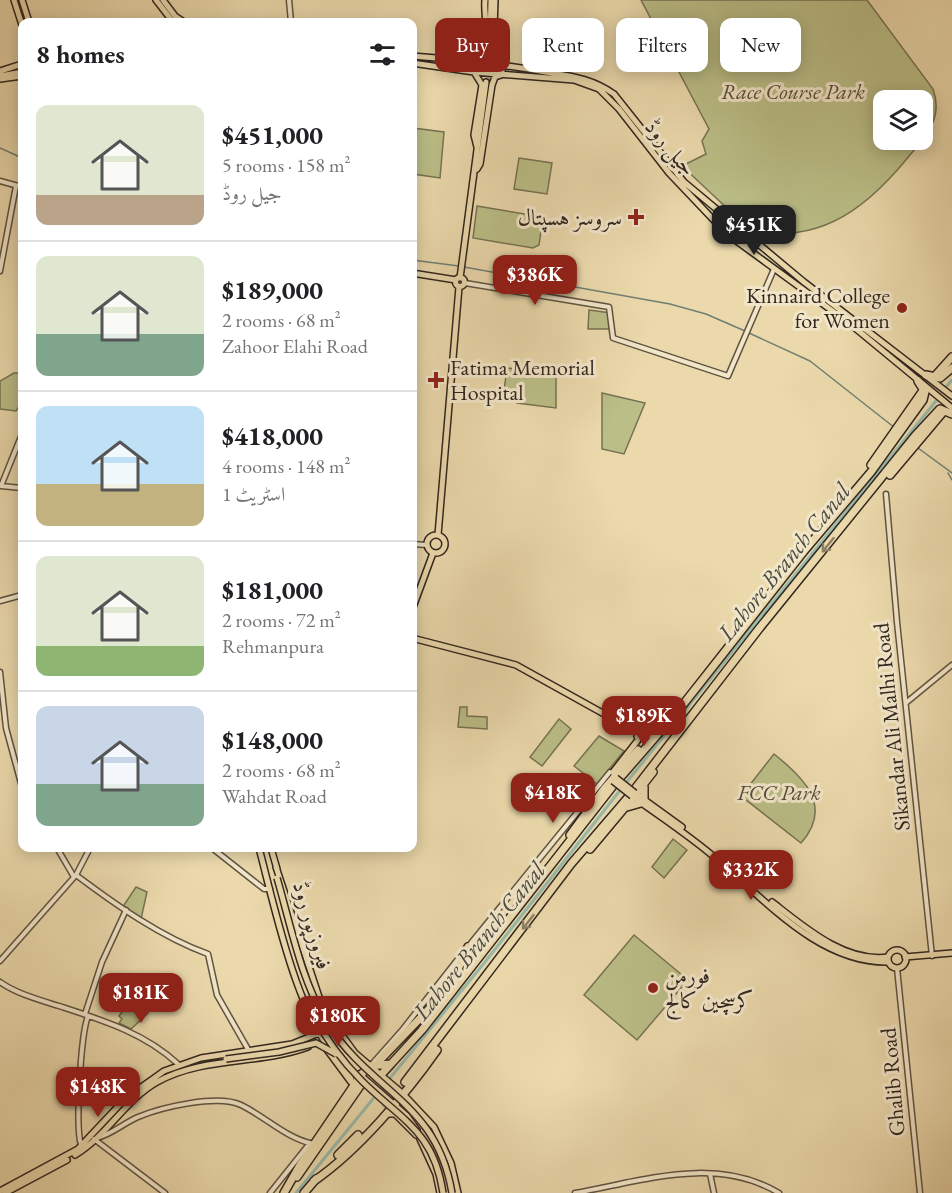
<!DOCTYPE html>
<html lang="en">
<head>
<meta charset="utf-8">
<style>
	:root { --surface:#fff; --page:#f6f6f6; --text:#202124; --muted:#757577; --line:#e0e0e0; --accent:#8f2418 }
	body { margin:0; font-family:"EB Garamond",Amiri,serif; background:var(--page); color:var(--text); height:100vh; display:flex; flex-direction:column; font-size:22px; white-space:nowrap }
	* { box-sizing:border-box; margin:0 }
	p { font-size:20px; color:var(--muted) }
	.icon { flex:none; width:33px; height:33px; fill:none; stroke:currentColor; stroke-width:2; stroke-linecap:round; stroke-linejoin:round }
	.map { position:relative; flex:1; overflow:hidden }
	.details { position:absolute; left:18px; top:18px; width:399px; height:834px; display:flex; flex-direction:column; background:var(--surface); border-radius:12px; box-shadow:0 3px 15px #0003 }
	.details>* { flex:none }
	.top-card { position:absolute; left:435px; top:18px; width:426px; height:54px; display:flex; gap:12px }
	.fabs { position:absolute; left:873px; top:90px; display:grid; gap:12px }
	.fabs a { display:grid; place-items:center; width:60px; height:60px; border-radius:12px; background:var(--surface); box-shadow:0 3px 15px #0003; font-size:30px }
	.price { position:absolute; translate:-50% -51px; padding:0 14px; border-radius:12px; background:var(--accent); color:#fff; font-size:20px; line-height:39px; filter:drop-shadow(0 2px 3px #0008) }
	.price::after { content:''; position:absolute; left:50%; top:36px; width:18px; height:14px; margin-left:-9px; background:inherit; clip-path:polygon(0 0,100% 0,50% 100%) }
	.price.active { background:#222; color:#fff }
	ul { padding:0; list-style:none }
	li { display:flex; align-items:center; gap:18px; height:150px; padding:0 18px }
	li+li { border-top:2px solid var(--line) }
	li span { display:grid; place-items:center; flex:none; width:168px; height:120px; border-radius:12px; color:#555 }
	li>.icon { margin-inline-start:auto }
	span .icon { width:72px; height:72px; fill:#fffc; stroke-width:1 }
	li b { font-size:26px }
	h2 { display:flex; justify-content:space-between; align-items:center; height:72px; padding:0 18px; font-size:26px }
	.pill { padding:0 21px; border-radius:12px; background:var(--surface); box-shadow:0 3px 15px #0003; font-size:21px; line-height:54px }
	.pill.active { background:var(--accent); color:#fff }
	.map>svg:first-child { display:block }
	.green { fill:#bbbe87; stroke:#767253; stroke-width:1.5 }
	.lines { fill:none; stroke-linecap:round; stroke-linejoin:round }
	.stream { stroke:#6f7f72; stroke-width:1.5 }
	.canal { stroke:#98baaa; stroke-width:3 }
	.major-tunnel { stroke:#c6b590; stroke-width:5; stroke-dasharray:5 2.5; stroke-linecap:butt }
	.highway-tunnel { stroke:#c6b590; stroke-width:7; stroke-dasharray:7 3.5; stroke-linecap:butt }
	.minor-casing { stroke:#605342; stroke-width:7 }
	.major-casing { stroke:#31261f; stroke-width:8 }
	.highway-casing { stroke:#31261f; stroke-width:10 }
	.minor { stroke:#f2e6c9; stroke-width:4 }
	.major { stroke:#ebd9ac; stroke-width:5 }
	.highway { stroke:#ebd9ac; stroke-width:7 }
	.major-bridge-casing { stroke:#31261f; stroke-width:8; stroke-linecap:butt }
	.major-bridge { stroke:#ebd9ac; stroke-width:5 }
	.oneway { stroke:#8e8066 }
	.poi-dot { fill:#8f2418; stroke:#f2e6c9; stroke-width:2 }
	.labels { text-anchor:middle; stroke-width:6; stroke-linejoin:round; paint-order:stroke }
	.park-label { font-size:22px; font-style:italic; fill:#544c39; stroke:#f2e6c9 }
	.street-label { font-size:22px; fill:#31261f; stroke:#f2e6c9 }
	.poi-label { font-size:22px; fill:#31261f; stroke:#f2e6c9; text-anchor:end }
	.water-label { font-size:24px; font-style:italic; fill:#4b4b42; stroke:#f2e6c9 }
</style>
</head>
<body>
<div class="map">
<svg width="952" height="1193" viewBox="0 0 952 1193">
	<rect width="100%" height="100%" fill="#ebd9ac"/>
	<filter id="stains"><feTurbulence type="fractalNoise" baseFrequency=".00333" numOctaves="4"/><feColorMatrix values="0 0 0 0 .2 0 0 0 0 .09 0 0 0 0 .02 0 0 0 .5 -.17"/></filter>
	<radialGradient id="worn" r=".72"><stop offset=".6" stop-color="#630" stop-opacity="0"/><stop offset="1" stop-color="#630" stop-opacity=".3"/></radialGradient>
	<!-- green -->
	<path class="green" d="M641 0H867L933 89C940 109 935 124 922 139V100H884V140H922C879 195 833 244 756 232L754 227H747L682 166 706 154 702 141 709 129Z
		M413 128 444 132 440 178 413 174Z
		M519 158 552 163 547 194 514 189Z
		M477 206 543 217 539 245 533 248 473 238Z
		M589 310 611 313 612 329H588Z
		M507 368 556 374V408L517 403 516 397 503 398Z
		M14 373H22V402L16 411 0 409V381Z
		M602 393 645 403 624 454 602 449Z
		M460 707H467V716L487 717V729L458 727Z
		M559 719 571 729 542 766 530 757Z
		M599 736 624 751 597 784 574 766Z
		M774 754C803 777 834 806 801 843L741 796Z
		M673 839 687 850 664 878 652 867Z
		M136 887 147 892 141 919 122 908Z
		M634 935 688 980 637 1040 584 995Z
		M131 998 148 1013 131 1029 119 1023 122 1019 119 1016 126 1007 123 1003Z
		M83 1069 114 1070 115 1088 83 1091Z"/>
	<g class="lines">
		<!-- stream -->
		<path class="stream" d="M0 148 22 158
			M412 260 459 266
			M464 267 670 304 706 314 745 331
			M749 333 810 361 895 428
			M918 448 952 473
			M948 473 952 480"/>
		<!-- canal -->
		<path class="canal" d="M946 387 952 380
			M625 784 936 401
			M296 1193 485 962 621 789"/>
		<!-- major-tunnel -->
		<path class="major-tunnel" d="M488 82 490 53"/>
		<!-- highway-tunnel -->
		<path class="highway-tunnel" d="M384 1108 405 1082"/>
		<defs>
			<path id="minor" d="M289 0 291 22
				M0 181 22 187
				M0 271 16 186
				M465 283 609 307 613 338 728 376 774 269
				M22 434 1 486 22 488
				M886 494 897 622 932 956
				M412 544 427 545
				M0 601 22 595
				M0 672 6 728 22 787
				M907 702 952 665
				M57 848 74 877
				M212 848 264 889H270
				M76 875C116 905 161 937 208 954L217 995 249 1051
				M467 948 610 772
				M0 961 76 875 90 848
				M897 968 920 1193
				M0 982C17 994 40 1000 59 1006 102 1020 145 1033 178 1064
				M85 1014 102 962 126 910
				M372 1064 403 1029 462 954
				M97 1138C112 1134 124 1123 138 1117 162 1107 218 1094 241 1105 266 1117 287 1139 314 1144
				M94 1139 165 1193
				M81 1145C75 1126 81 1034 88 1016
				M710 1174 714 1193
				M270 1193 310 1143
				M575 1193C643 1181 715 1155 779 1193"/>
			<path id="major" d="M14 0 22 25
				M22 0 29 22
				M156 0 173 22
				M163 0 175 16 184 22
				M495 0 493 56 496 63
				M490 40 491 0
				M412 56C456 59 498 64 540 71 568 76 590 77 614 94L684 182 804 282 952 396
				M481 61C493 49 483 17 485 0
				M412 63 474 72 574 80 599 89 619 109 669 173 727 234 849 323 952 408
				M463 67 485 68 479 64
				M500 67 493 66 492 68 502 71
				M0 71 22 64
				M474 72 482 85 474 135 477 147
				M0 76 22 72
				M0 79 22 76
				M477 169 480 164 492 85 495 77 501 75
				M734 236 747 244 748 241 745 238
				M412 273 456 280
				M455.5 282a4.5 4.5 0 1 1 9 0a4.5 4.5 0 1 1-9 0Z
				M460 278 486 82
				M427 544a9 9 0 1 1 18 0a9 9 0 1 1-18 0Z
				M438 535 459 287
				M412 610 433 553
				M412 638 516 665 633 730 638 734V740L613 772 616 778
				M635 793 682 827
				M632 796C659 816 687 834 713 856 763 897 817 963 888 962
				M259 848C274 904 299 1028 344 1064
				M271 848 277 869
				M276 867 323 1009 355 1053 403 1094 434 1127 451 1163 458 1193
				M772 902C804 927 845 963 888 957
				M888 959a9 9 0 1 1 18 0a9 9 0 1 1-18 0Z
				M905 957 952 953
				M325 1047 351 1082
				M342 1062 351 1079
				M359 1074 407 1116 417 1130
				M387 1114H395L416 1135
				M420 1139 436 1174 440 1193
				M75 1155C107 1136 125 1100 157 1082 204 1056 259 1065 308 1047
				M0 1191 78 1149 126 1098 164 1071 201 1058 292 1044 334 1027
				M5 1193 67 1160"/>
			<path id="highway" d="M926 375 940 378 952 368
				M935 376 952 357
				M871 465 922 392
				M890 475 943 412
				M638 736 653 734
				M638 791 653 772
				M644 799V787
				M627 807 641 803
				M570 835 604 789 638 750
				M590 849 631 800
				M450 987 468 947
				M379 1061 452 985
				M380 1076 391 1064
				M405 1082 571 864 631 794 758 630 915 436 940 409 952 414
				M338 1155 358 1135
				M297 1177 360 1086
				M314 1181C358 1151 406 1094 437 1050
				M284 1193 300 1165 361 1075 369 1066 391 1064 422 1030 612 787 678 711 804 551 871 472 923 400 925 392 918 381
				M304 1193 316 1179"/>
		</defs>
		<!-- minor casing -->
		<use href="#minor" class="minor-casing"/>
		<!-- major casing -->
		<use href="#major" class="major-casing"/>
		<!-- highway casing -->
		<use href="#highway" class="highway-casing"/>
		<!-- minor -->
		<use href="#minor" class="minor"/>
		<!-- major -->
		<use href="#major" class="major"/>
		<!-- highway -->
		<use href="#highway" class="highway"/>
		<defs>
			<path id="major-bridge" d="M616 778 635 793
				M613 781 632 796
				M277 878C291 926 301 981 328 1024 372 1093 437 1102 452 1193
				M307 1001C320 1031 339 1058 362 1081 401 1120 434 1131 443 1193
				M226 1059 279 1052 316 1043 336 1054"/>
		</defs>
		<!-- major-bridge casing -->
		<use href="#major-bridge" class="major-bridge-casing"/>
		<!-- major-bridge -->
		<use href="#major-bridge" class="major-bridge"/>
	</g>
	<!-- one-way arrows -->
	<defs><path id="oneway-shaft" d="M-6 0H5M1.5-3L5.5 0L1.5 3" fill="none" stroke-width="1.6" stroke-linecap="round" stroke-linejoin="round" transform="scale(1.5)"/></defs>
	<g class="oneway">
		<use href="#oneway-shaft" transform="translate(828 545) rotate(129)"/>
		<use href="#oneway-shaft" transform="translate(528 922) rotate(128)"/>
	</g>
	<!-- markers -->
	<g class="poi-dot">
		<path d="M633 208h6v6h6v6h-6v6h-6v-6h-6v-6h6z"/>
		<circle cx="902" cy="308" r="6"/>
		<path d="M433 371h6v6h6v6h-6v6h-6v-6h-6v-6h6z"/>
		<circle cx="653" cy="988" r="6"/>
	</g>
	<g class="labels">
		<!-- park labels -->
		<g class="park-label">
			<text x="793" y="99">Race Course Park</text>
			<text x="779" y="800">FCC Park</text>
		</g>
		<!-- street labels -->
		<g class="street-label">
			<text transform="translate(671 147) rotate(50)" y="8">جیل روڈ</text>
			<text transform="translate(891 727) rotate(-96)" y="8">Sikandar Ali Malhi Road</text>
			<text transform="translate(313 925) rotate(74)" y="8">فیروزپور روڈ</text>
			<text transform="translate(892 1082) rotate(-95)" y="8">Ghalib Road</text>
		</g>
		<!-- poi labels -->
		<g class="poi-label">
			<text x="622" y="225">سروسز ہسپتال</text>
			<text x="890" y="303">Kinnaird College<tspan x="890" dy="25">for Women</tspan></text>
			<text x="450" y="375" text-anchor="start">Fatima Memorial<tspan x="450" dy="25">Hospital</tspan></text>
			<text x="665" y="983" text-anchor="start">فورمن<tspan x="665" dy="25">کرسچین کالج</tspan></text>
		</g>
		<!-- water labels -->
		<g class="water-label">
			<text transform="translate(784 562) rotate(-51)" y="8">Lahore Branch Canal</text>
			<text transform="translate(479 941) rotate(-51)" y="8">Lahore Branch Canal</text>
		</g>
	</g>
	<rect width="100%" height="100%" filter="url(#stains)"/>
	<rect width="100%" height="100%" fill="url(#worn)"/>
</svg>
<div class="fabs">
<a><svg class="icon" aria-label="layers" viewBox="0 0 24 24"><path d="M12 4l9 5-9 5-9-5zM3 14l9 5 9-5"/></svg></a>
</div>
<b class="price active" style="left:754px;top:256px">$451K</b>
<b class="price" style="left:535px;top:306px">$386K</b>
<b class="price" style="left:644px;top:747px">$189K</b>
<b class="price" style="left:553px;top:824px">$418K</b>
<b class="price" style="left:751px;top:901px">$332K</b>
<b class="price" style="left:141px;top:1024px">$181K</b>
<b class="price" style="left:338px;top:1047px">$180K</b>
<b class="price" style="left:98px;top:1118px">$148K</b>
<div class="top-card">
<a class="pill active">Buy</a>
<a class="pill">Rent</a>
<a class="pill">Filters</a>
<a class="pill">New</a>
</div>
<section class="details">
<h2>8 homes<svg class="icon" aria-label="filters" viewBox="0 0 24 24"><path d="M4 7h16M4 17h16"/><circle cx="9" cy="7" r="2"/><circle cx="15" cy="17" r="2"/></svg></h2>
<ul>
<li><span style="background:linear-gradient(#dfe7d0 75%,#b9a48a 0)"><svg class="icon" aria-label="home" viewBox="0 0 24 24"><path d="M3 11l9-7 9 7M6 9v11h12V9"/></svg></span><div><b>$451,000</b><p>5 rooms · 158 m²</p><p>جیل روڈ</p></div></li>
<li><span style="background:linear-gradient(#dfe7d0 65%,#7fa58c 0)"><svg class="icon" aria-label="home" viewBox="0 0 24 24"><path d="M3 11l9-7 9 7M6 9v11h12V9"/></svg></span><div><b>$189,000</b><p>2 rooms · 68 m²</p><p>Zahoor Elahi Road</p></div></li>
<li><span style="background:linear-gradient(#bfe0f5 65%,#c2b280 0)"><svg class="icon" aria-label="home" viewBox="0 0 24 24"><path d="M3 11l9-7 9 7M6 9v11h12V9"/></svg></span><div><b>$418,000</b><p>4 rooms · 148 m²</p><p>اسٹریٹ 1</p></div></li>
<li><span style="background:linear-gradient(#dfe7d0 75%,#8fb573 0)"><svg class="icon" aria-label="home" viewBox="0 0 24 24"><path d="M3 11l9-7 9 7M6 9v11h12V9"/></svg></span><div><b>$181,000</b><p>2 rooms · 72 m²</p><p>Rehmanpura</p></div></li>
<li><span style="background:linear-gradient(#c9d6e8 65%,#7fa58c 0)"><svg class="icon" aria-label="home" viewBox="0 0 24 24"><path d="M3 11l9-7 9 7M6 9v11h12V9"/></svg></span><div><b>$148,000</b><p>2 rooms · 68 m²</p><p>Wahdat Road</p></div></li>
</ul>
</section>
</div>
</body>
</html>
